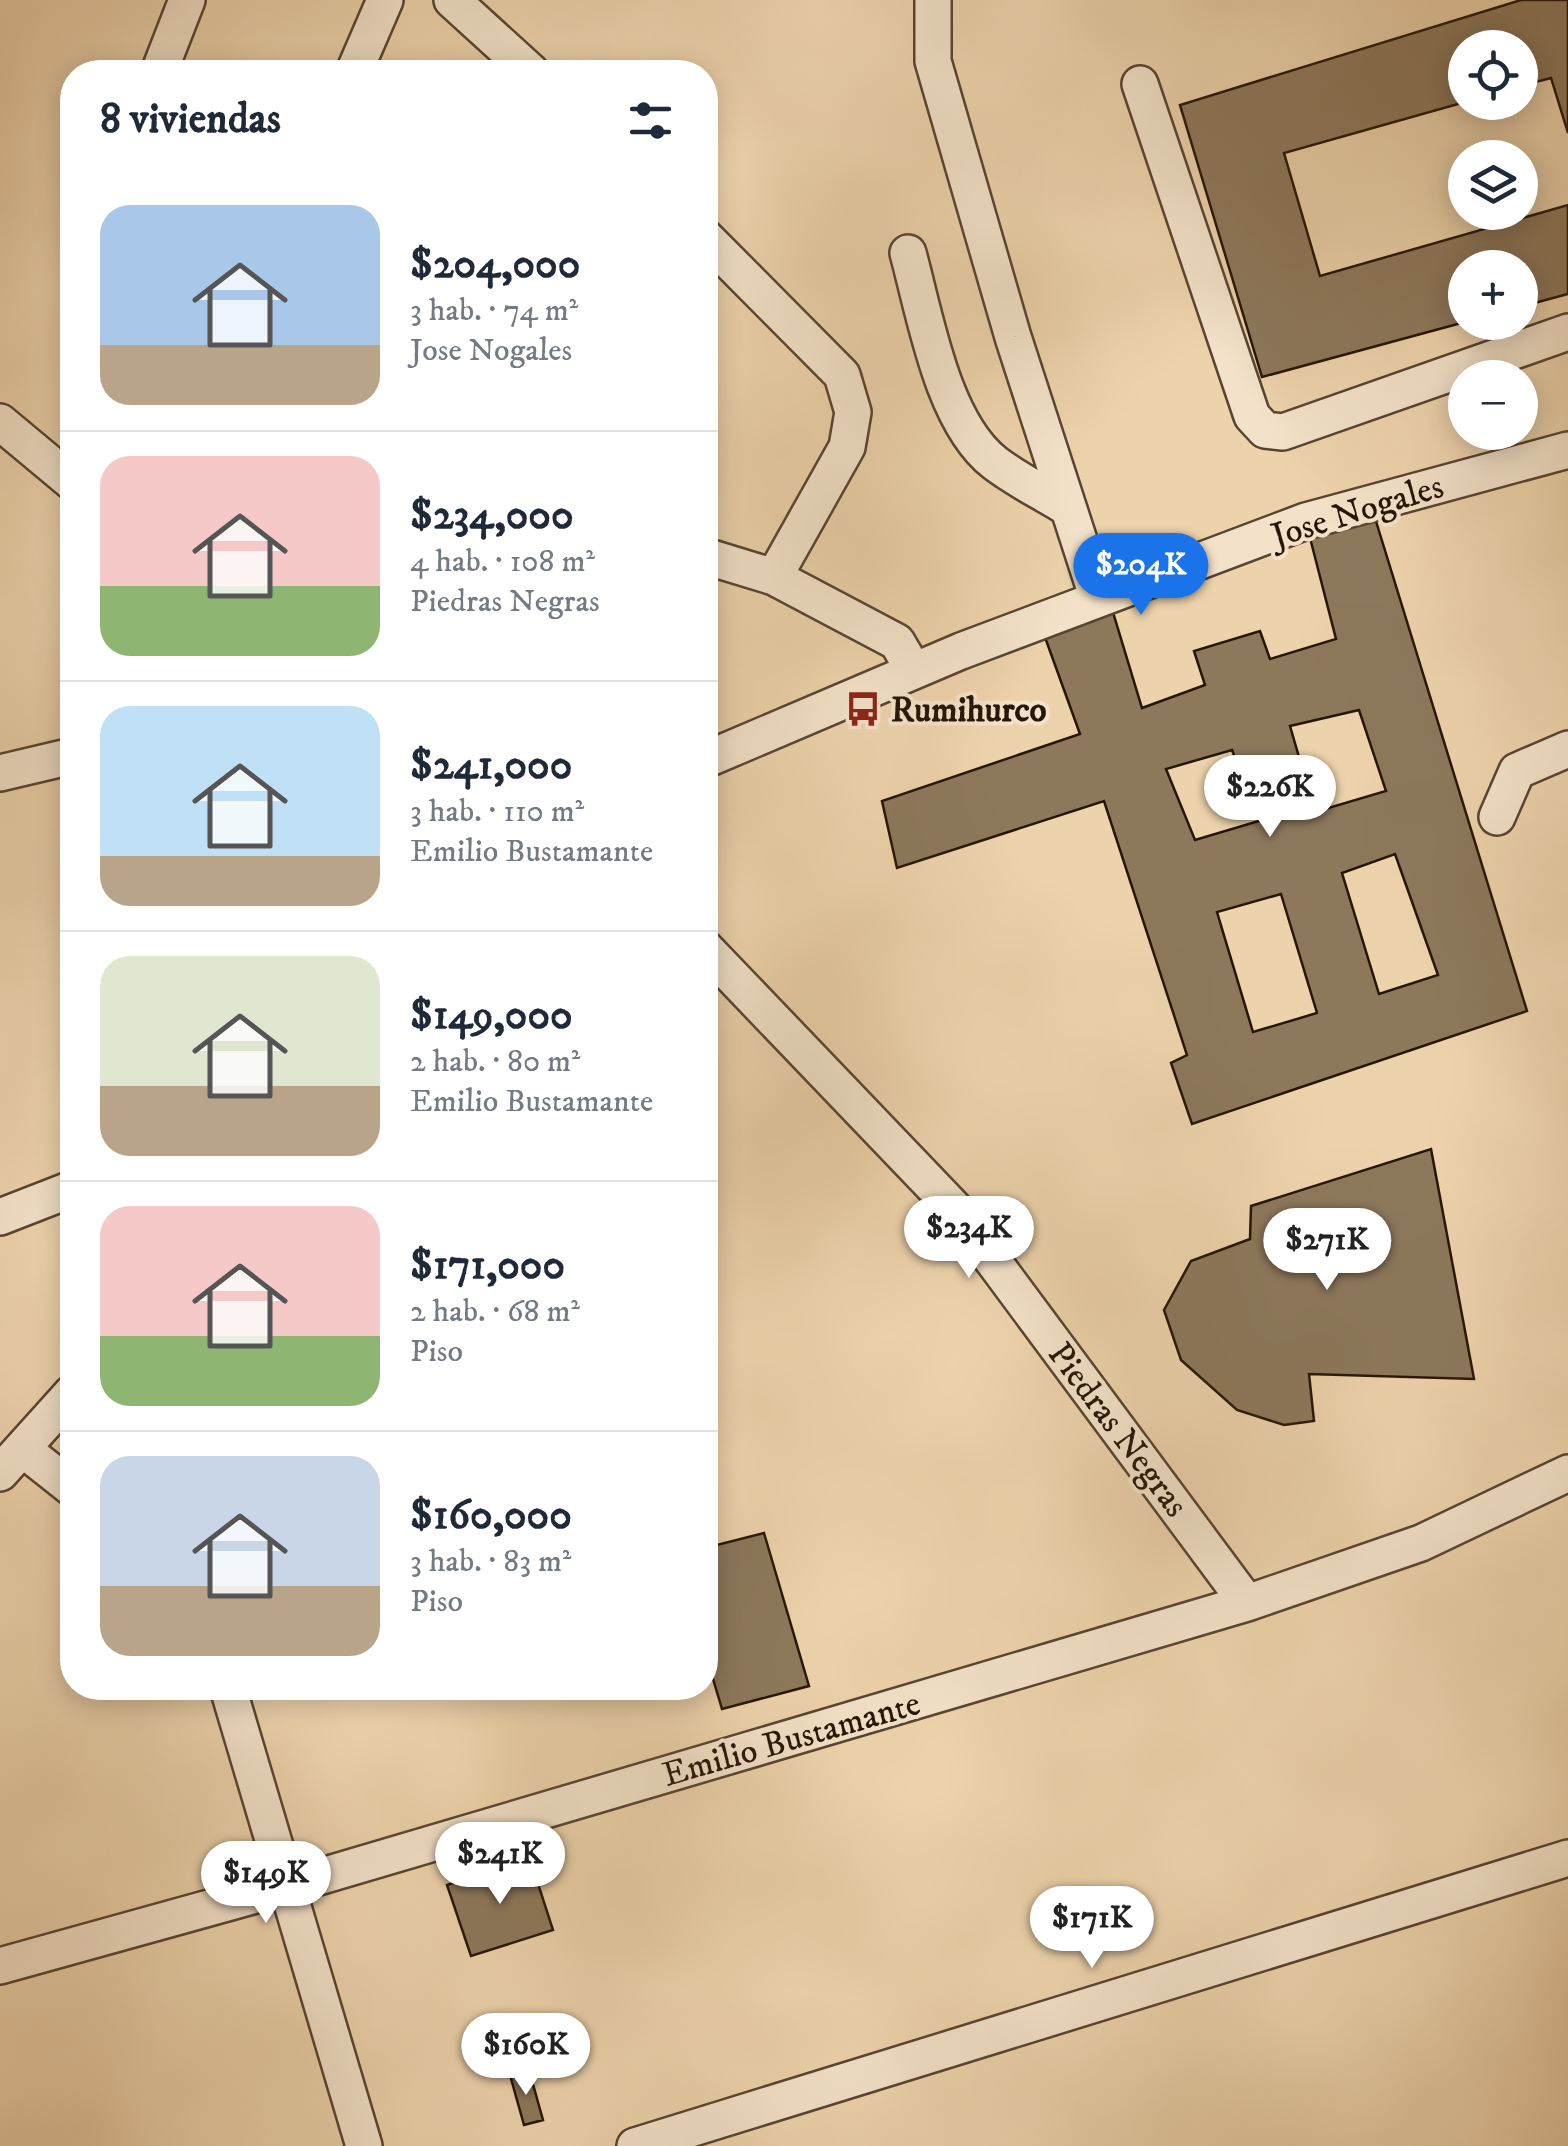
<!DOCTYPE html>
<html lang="es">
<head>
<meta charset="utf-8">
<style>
	:root { --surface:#fff; --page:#f6f6f7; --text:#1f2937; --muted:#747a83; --line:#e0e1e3; --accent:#1a73e8 }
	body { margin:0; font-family:"IM FELL DW Pica",serif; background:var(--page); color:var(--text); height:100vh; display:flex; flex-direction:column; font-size:38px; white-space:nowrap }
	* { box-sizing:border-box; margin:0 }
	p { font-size:32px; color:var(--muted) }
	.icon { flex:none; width:55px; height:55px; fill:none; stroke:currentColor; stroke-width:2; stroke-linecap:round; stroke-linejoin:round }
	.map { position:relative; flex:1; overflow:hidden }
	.panel { position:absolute; left:60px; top:60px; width:658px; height:1640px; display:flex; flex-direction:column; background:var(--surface); border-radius:40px; box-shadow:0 5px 25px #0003 }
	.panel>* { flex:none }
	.tools { position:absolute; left:1448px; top:30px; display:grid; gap:20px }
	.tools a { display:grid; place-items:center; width:90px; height:90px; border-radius:50%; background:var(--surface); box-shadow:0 5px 25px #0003; font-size:50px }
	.price { position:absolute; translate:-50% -85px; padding:0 22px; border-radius:35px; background:#fff; color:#222; font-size:32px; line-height:65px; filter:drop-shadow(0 2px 5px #0008) }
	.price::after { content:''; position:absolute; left:50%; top:60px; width:30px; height:22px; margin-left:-15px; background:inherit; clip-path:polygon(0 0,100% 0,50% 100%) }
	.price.current { background:var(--accent); color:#fff }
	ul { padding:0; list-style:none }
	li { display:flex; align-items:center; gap:30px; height:250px; padding:0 40px }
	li+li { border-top:2px solid var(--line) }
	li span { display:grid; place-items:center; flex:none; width:280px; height:200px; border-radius:30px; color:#555 }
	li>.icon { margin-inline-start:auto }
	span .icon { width:120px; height:120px; fill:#fffc; stroke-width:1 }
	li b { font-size:42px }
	h2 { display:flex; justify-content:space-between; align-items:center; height:120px; padding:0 40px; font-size:42px }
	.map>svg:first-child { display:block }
	.building { fill:#8d785c; stroke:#261606; stroke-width:2.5; fill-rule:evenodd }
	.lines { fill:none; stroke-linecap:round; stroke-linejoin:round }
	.minor-casing { stroke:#584530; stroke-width:40 }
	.minor { stroke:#f3e2c9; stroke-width:35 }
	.labels { text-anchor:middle; stroke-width:8; stroke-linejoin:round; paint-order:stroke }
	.street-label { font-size:35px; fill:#261606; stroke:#f3e2c9 }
	.poi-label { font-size:35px; font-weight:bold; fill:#261606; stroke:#f3e2c9; text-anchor:start }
</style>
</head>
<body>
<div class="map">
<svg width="1568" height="2146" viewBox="0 0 1568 2146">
	<rect width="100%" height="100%" fill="#edd3ac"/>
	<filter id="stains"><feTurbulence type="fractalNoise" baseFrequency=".002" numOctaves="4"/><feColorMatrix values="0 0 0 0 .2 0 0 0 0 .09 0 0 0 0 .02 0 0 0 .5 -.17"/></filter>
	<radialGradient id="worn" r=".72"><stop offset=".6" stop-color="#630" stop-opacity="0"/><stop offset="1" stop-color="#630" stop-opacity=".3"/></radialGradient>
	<!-- building -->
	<path class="building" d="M1521 0H1568V133L1551 78 1520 86V48H1465V102L1284 153 1320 276 1568 205V294L1520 307V268H1465V322L1262 377 1180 105Z
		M1375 518 1527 1011 1192 1124 1171 1063 1187 1055 1104 801 897 868 882 801 1080 734 1042 629 1112 609 1142 708 1205 685 1194 651 1260 631 1270 659 1336 639 1309 534ZM1359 710 1386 791 1315 812 1290 726ZM1232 750 1259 821 1195 840 1166 769ZM1395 854 1438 975 1379 994 1342 873ZM1281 894 1317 1013 1253 1032 1217 912Z
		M1431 1149 1474 1379 1309 1374 1314 1421 1284 1425 1237 1410 1181 1360 1164 1310 1191 1261 1250 1239 1251 1206Z
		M764 1533 809 1686 722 1709 705 1652V1548Z
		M529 1856 553 1930 471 1956 447 1885Z
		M529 2070 543 2120 524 2125 510 2075Z"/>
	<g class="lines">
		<defs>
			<path id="minor" d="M452 0 531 72
				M933 0V61L1013 337 1098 599
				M159 72 187 0
				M354 72 385 0
				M1140 84 1252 416 1265 430 1283 432 1568 332
				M705 237 842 375 853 412 847 447 774 577
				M908 253C925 315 942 422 995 463 1017 480 1044 493 1068 508
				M0 422 72 482
				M705 556 774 577 897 642 914 671
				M705 760 961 651 1306 521 1568 450
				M0 773 72 756
				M1497 817 1517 771 1568 749
				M705 948 953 1207 1247 1603
				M0 1217 72 1189
				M24 1450 72 1488
				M0 1473 72 1393
				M228 1688 364 2146
				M0 1966 288 1886 1247 1603 1421 1543 1568 1473
				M635 2146 1568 1858"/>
		</defs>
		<!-- minor casing -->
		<use href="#minor" class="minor-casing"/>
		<!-- minor -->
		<use href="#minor" class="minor"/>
	</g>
	<!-- icons -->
	<defs>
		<symbol id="bus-bare" viewBox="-9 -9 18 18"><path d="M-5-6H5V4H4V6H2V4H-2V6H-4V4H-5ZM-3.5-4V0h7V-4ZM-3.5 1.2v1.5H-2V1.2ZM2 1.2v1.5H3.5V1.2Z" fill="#8f2418" stroke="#f3e2c9" stroke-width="2.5" paint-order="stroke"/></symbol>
	</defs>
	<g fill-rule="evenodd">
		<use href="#bus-bare" x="838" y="684" width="50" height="50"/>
	</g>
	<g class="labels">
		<!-- street labels -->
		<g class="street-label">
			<text transform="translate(1357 510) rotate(-17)" y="12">Jose Nogales</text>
			<text transform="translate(1119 1429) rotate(53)" y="12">Piedras Negras</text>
			<text transform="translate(791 1738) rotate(-16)" y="12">Emilio Bustamante</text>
		</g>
		<!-- poi labels -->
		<g class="poi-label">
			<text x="891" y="721">Rumihurco</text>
		</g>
	</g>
	<rect width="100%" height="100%" filter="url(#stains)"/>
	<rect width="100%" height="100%" fill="url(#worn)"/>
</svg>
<div class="tools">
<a><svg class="icon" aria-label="locate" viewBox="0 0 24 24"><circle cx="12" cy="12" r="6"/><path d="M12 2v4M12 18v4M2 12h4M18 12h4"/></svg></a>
<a><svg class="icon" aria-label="layers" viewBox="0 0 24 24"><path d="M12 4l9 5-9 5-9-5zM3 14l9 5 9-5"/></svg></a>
<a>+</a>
<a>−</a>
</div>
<b class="price current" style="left:1141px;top:618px">$204K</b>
<b class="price" style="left:1270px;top:840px">$226K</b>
<b class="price" style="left:969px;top:1281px">$234K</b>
<b class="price" style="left:1327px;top:1293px">$271K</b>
<b class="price" style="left:500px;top:1907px">$241K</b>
<b class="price" style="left:266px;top:1926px">$149K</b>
<b class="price" style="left:1092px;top:1971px">$171K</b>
<b class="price" style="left:526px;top:2098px">$160K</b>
<section class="panel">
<h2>8 viviendas<svg class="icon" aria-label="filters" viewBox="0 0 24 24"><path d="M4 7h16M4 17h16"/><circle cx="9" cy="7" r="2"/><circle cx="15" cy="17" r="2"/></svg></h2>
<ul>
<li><span style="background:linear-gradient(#a9c7e8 70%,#b9a48a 0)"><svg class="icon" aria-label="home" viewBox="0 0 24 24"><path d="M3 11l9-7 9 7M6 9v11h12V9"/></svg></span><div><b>$204,000</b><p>3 hab. · 74 m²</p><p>Jose Nogales</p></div></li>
<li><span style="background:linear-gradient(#f6c9c9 65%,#8fb573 0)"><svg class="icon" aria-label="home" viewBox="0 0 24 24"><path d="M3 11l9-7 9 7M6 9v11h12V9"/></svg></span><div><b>$234,000</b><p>4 hab. · 108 m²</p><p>Piedras Negras</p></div></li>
<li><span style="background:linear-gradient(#bfe0f5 75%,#b9a48a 0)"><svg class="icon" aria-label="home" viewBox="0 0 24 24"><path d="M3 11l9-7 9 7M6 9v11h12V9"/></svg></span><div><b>$241,000</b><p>3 hab. · 110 m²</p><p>Emilio Bustamante</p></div></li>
<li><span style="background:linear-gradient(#dfe7d0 65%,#b9a48a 0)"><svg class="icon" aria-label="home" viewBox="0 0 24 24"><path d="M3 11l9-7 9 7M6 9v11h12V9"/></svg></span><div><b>$149,000</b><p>2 hab. · 80 m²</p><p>Emilio Bustamante</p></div></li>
<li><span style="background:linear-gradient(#f6c9c9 65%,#8fb573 0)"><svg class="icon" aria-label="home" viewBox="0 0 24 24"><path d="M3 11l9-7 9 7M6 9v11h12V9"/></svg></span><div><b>$171,000</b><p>2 hab. · 68 m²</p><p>Piso</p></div></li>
<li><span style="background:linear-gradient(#c9d6e8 65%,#b9a48a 0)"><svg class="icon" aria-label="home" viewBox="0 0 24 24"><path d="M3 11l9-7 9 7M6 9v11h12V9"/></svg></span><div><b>$160,000</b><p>3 hab. · 83 m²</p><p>Piso</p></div></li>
</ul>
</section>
</div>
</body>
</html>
